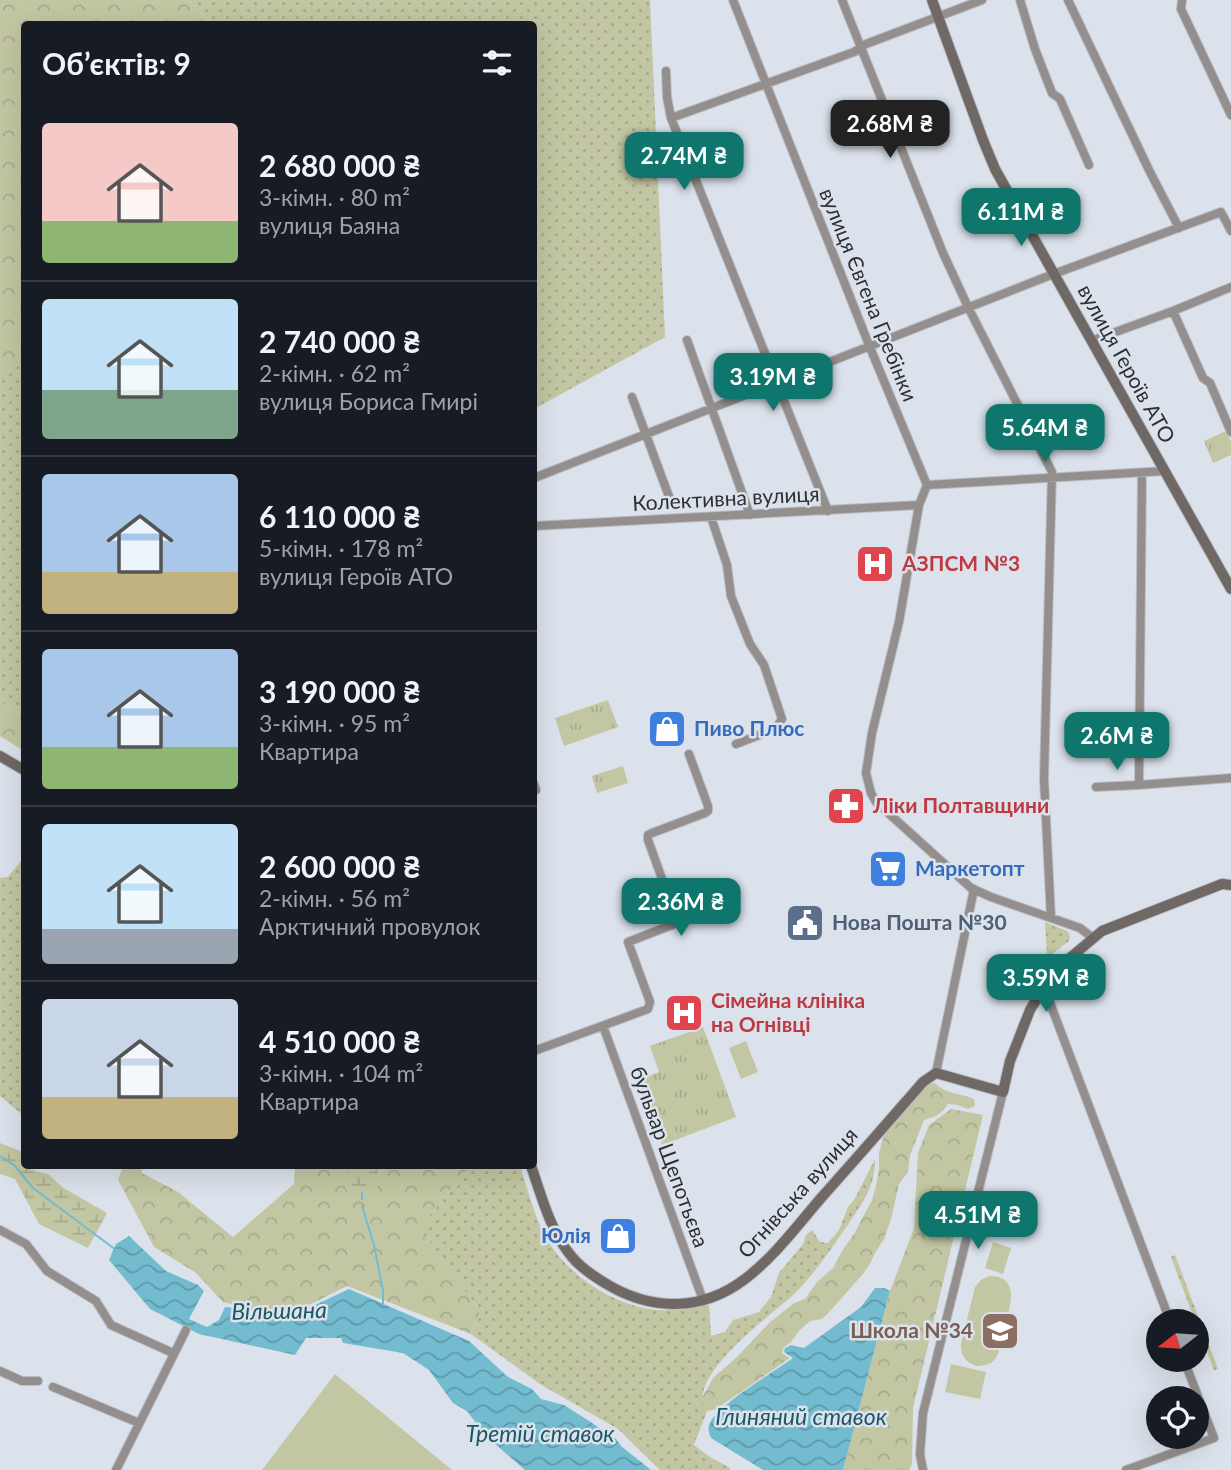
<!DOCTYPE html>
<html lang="uk">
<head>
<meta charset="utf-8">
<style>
	:root { --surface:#171b24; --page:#20242c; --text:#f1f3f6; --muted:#9ea1a6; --line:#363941; --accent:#0f766e }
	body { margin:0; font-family:Lato,sans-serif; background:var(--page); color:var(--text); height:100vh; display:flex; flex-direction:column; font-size:26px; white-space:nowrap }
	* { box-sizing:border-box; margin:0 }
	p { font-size:23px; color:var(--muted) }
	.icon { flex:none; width:38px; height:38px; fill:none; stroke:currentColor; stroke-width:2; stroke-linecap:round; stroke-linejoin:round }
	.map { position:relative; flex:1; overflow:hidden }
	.details { position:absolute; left:21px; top:21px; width:516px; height:1148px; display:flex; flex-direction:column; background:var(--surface); border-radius:7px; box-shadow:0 7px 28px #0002 }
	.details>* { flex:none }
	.needle { width:46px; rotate:253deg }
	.buttons { position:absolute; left:1146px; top:1309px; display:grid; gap:14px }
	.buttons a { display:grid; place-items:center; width:63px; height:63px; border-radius:50%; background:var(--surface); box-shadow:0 7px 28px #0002; font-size:35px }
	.price { position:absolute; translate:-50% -60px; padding:0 16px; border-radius:14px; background:var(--accent); color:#fff; font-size:23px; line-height:46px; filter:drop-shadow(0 2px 4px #0008) }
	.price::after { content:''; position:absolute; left:50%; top:42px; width:21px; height:16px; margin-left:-10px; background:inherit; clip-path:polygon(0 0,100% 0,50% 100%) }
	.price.active { background:#222; color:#fff }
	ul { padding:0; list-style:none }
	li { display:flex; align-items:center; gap:21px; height:175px; padding:0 21px }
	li+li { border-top:2px solid var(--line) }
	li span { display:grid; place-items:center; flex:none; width:196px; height:140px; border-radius:7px; color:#555 }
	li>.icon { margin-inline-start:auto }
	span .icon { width:84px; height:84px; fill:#fffc; stroke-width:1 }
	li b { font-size:30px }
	h2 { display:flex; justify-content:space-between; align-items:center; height:84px; padding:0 21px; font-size:30px }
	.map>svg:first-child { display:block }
	.grass { fill:url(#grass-dots) }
	.forest { fill:url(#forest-crowns) }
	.wetland { fill:url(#wetland-marsh) }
	.park { fill:url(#park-tufts) }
	.garden { fill:#c3c6a2 }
	.water { fill:url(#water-waves) }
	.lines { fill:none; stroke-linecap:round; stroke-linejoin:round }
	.stream { stroke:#73bcd0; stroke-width:2 }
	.street-casing { stroke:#b8bec6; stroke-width:10 }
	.secondary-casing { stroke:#b8bec6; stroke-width:12 }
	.street { stroke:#948f8d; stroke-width:8 }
	.secondary { stroke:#6f6865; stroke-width:10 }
	.labels { text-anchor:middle; stroke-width:5; stroke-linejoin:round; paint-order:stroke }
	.street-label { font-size:21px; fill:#2d2f33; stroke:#dbe2eb }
	.health-label { font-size:21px; font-weight:bold; fill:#be3a42; stroke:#dbe2eb; text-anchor:start }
	.shop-label { font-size:21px; font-weight:bold; fill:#366cbe; stroke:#dbe2eb; text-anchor:start }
	.service-label { font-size:21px; font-weight:bold; fill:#4e5e75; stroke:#dbe2eb; text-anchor:start }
	.education-label { font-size:21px; font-weight:bold; fill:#785e54; stroke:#dbe2eb; text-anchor:end }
	.water-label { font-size:23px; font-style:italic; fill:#1b5766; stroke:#dbe2eb }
</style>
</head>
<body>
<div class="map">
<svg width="1231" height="1470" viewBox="0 0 1231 1470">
	<defs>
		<pattern id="grass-dots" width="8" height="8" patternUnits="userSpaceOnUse" patternTransform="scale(1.75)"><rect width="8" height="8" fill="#c3c6a2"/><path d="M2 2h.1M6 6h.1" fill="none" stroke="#a8aa8c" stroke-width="1.8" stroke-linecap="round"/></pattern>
		<pattern id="forest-crowns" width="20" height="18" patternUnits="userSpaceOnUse" patternTransform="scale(1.75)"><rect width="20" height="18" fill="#c3c6a2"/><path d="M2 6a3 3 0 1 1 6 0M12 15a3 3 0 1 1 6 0" fill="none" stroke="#a8aa8c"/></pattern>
		<pattern id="wetland-marsh" width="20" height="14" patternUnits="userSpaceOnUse" patternTransform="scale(1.75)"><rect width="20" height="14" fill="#c3c6a2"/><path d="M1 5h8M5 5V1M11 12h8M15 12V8" fill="none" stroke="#a8aa8c"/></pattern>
		<pattern id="park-tufts" width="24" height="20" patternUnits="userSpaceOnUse" patternTransform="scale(1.75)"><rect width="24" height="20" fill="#c3c6a2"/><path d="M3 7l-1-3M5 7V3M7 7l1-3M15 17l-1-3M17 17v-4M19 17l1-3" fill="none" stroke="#a8aa8c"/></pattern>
		<pattern id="water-waves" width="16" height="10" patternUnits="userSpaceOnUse" patternTransform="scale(1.75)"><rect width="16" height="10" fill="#73bcd0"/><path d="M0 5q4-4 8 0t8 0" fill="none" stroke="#5f99a9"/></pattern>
	</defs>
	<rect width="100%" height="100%" fill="#dbe2eb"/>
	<!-- grass -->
	<path class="grass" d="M188 0H650L665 337 534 409V24H212Z
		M24 316V717L0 701V369H16Z
		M24 857V1116L0 1096V878L8 877Z
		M1045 922 1067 931 1070 936 1069 941 1048 957 1047 955Z
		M875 1159C876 1186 861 1205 847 1226 830 1250 815 1274 794 1294 773 1314 682 1378 707 1411L694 1445 710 1457 730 1468V1470H660L618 1429 540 1384 471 1334 480 1311 434 1249 427 1235V1219L470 1166H520C527 1187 533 1211 543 1232 561 1269 604 1300 644 1308 665 1313 688 1309 709 1305L711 1336 725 1332 733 1320 759 1312 771 1297 779 1273 803 1244 806 1235 812 1230 820 1242 828 1243 839 1230 848 1207 854 1200Z
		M1175 1255 1218 1369 1214 1370 1197 1326V1321H1195L1171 1257Z"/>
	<!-- forest -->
	<path class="forest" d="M0 0H188L212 24H24V316L16 369H0Z
		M0 701 24 717V751L0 736Z
		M935 1083C945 1094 960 1093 974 1099L975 1106 968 1109 958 1105 948 1104C942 1114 935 1117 924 1120L910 1155 908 1172 899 1184 891 1219 884 1239 875 1253 870 1264 863 1274 831 1310 822 1319 810 1321 800 1330 791 1342 784 1347 782 1353 790 1358 716 1409 707 1411 703 1405 702 1398 713 1378 738 1356 769 1323 794 1303 805 1299 817 1282 833 1268 842 1251 854 1234 872 1200 876 1186 879 1169V1153L884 1134 927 1085Z
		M951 1109 983 1115 913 1408 912 1464 909 1470H843L890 1291 914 1228 918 1153 929 1125Z
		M123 1166H141L142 1173 178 1192 233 1237 294 1184 295 1166H470L427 1219V1235L434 1249 480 1311 471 1334 347 1286 299 1310 252 1309 223 1302 195 1272 154 1247 118 1180Z"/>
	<!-- wetland -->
	<path class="wetland" d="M0 1143 23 1152 24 1155V1166H30L32 1170 48 1174 62 1187 107 1213 88 1248 39 1224 15 1179 0 1174Z
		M348 1166H377L378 1184 374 1195 346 1190Z"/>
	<!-- park -->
	<path class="park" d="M1226 431 1231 442V455L1213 463 1204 441Z
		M608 700 618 727 564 746 555 718Z
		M623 766 628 783 597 793 592 776Z
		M703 1027 736 1117 662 1145 638 1080 659 1072 650 1046Z"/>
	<!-- garden -->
	<path class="garden" d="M746 1041 758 1072 741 1079 729 1048Z
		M993 1242 1011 1248 1003 1274 985 1268Z
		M989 1276C1024 1276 1008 1312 1003 1332 1001 1340 1000 1352 995 1359 991 1365 983 1366 976 1366 965 1362 960 1354 961 1343L975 1287 981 1280Z
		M951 1364 986 1372 980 1399 945 1392Z
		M335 1374 452 1470H262Z"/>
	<!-- water -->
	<path class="water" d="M129 1236 166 1271 198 1285 204 1291 189 1319 207 1327 219 1320 225 1307 298 1313 349 1289 469 1341 508 1377 532 1389 541 1399 564 1405 589 1421 616 1439 621 1446 651 1470H525L485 1435 467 1411 453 1403 429 1370 403 1353 343 1343 341 1338H306L295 1355 199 1334 150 1309 109 1260 116 1244Z
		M875 1288H884L890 1291 843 1470H763L711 1438C709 1433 707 1428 710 1423 718 1404 774 1372 793 1358L784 1352 785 1348 791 1345 804 1348 861 1307Z"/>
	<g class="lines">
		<!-- stream -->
		<path class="stream" d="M0 1156 14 1165 33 1188 116 1250
			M362 1193V1199
			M362 1206 374 1245 383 1291V1304"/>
		<defs>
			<path id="street" d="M733 0 869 345 927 485
				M842 0 943 253 968 307 1052 472 1044 779 1051 918
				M1020 0 1035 49 1052 93 1060 99 1089 165
				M1068 0 1149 170 1179 228
				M1182 0 1181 9 1231 115
				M666 71 667 97 671 118 828 511
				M671 118 854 52 866 44 982 0
				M1173 311 1203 378 1210 383 1231 432
				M687 340 750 515
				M1091 341 1173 311 1231 287
				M632 397 671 502
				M1142 473 1139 785 1231 778
				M534 478 1051 275 1221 212 1231 231
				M927 485 919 505 899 622 872 733 866 773 871 793 876 802 886 811 971 888 991 897 1080 928 1093 938
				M927 485 1165 471
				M711 517 727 565 731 596 750 644 764 665 782 719 775 729 736 744
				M534 526 919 505
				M534 784 536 790
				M1096 787 1139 785
				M1044 987 1170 1321
				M603 1026 703 1300
				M534 1051 648 1009 650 1002 628 942 677 923V920L648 840V835L652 833 705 813 708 811V806L689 754
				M936 1073 974 889
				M0 1230 26 1244 47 1271 96 1301 111 1325 173 1353
				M0 1371 22 1381H38
				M53 1387 139 1423
				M116 1470 186 1330
				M923 1470 920 1454 923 1413 1003 1092
				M1126 1470 1214 1438 1184 1360"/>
			<path id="secondary" d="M932 0 983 140 995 169 1231 589
				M0 756 24 770
				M531 1166C542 1197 550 1231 572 1257 582 1269 596 1278 610 1286 654 1311 703 1311 745 1279 774 1257 797 1226 821 1198 855 1160 889 1121 923 1082L936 1073 1003 1092 1010 1061 1030 1010 1053 972 1102 931 1222 884 1231 885"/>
		</defs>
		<!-- street casing -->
		<use href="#street" class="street-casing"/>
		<!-- secondary casing -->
		<use href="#secondary" class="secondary-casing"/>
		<!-- street -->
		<use href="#street" class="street"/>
		<!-- secondary -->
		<use href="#secondary" class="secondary"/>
	</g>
	<!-- icons -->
	<defs>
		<symbol id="hospital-square" viewBox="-11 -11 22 22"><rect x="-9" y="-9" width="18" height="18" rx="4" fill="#e0444e" stroke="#dbe2eb"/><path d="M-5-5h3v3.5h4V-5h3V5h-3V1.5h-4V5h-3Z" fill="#fff"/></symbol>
		<symbol id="shop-square" viewBox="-11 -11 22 22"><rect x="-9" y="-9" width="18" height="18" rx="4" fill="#3f7fe0" stroke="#dbe2eb"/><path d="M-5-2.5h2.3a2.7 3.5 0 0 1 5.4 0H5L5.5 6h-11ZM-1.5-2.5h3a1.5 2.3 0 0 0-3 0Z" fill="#fff"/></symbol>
		<symbol id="pharmacy-square" viewBox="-11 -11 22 22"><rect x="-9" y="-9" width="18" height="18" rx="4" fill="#e0444e" stroke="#dbe2eb"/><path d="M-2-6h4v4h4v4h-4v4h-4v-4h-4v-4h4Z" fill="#fff"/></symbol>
		<symbol id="supermarket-square" viewBox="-11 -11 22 22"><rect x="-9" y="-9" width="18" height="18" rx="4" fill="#3f7fe0" stroke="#dbe2eb"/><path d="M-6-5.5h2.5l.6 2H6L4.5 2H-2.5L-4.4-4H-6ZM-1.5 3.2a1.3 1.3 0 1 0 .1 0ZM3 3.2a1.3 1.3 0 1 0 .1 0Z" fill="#fff"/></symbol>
		<symbol id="civic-square" viewBox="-11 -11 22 22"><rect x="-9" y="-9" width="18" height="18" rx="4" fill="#5c6f8a" stroke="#dbe2eb"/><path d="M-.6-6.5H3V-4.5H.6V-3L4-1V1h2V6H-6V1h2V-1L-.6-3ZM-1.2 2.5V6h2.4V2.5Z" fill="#fff"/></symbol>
		<symbol id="school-square" viewBox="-11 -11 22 22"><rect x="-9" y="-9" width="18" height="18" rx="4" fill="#8d6e63" stroke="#dbe2eb"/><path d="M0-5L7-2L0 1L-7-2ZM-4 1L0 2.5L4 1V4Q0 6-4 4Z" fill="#fff"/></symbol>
	</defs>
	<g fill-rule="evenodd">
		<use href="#hospital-square" x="853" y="542" width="44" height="44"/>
		<use href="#shop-square" x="645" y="707" width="44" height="44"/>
		<use href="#pharmacy-square" x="824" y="784" width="44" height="44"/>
		<use href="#supermarket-square" x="866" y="847" width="44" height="44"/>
		<use href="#civic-square" x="783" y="901" width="44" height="44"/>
		<use href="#hospital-square" x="662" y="991" width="44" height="44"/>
		<use href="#shop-square" x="596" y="1214" width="44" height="44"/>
		<use href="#school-square" x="978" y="1309" width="44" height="44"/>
	</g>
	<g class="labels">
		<!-- street labels -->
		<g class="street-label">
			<text transform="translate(868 295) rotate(68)" y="7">вулиця Євгена Гребінки</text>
			<text transform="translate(1126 364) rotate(61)" y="7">вулиця Героїв АТО</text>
			<text transform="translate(726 499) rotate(-3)" y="7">Колективна вулиця</text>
			<text transform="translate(669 1157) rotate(70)" y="7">бульвар Щепотьєва</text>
			<text transform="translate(798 1193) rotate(-48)" y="7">Огнівська вулиця</text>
		</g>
		<!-- health labels -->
		<g class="health-label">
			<text x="902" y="571">АЗПСМ №3</text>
			<text x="873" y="813">Ліки Полтавщини</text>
			<text x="711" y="1008">Сімейна клініка<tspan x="711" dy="24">на Огнівці</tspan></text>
		</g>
		<!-- shop labels -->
		<g class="shop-label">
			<text x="694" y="736">Пиво Плюс</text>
			<text x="915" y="876">Маркетопт</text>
			<text x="591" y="1243" text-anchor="end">Юлія</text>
		</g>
		<!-- service labels -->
		<g class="service-label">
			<text x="832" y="930">Нова Пошта №30</text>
		</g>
		<!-- education labels -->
		<g class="education-label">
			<text x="973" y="1338">Школа №34</text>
		</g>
		<!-- water labels -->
		<g class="water-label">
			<text transform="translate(279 1311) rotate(-1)" y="8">Вільшана</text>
			<text x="801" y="1425">Глиняний ставок</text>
			<text x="540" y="1442">Третій ставок</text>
		</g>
	</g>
</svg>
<div class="buttons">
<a><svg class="needle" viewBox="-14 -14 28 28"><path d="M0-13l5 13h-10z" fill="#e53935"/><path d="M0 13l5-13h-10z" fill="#9ea1a6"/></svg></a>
<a><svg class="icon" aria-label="locate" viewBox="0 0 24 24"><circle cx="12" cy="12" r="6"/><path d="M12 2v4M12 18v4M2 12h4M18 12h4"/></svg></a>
</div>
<b class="price active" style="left:890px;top:160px">2.68M ₴</b>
<b class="price" style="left:684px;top:192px">2.74M ₴</b>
<b class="price" style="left:1021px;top:248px">6.11M ₴</b>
<b class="price" style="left:773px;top:413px">3.19M ₴</b>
<b class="price" style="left:1045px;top:464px">5.64M ₴</b>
<b class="price" style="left:1117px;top:772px">2.6M ₴</b>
<b class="price" style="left:681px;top:938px">2.36M ₴</b>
<b class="price" style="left:1046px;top:1014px">3.59M ₴</b>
<b class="price" style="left:978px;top:1251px">4.51M ₴</b>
<section class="details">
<h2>Об’єктів: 9<svg class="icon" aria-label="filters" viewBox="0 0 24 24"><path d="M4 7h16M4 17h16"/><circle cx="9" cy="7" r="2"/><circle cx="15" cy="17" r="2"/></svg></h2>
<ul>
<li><span style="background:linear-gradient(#f6c9c9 70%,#8fb573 0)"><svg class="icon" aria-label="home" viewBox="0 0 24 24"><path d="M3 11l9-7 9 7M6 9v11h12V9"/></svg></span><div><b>2 680 000 ₴</b><p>3-кімн. · 80 m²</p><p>вулиця Баяна</p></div></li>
<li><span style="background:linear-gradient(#bfe0f5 65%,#7fa58c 0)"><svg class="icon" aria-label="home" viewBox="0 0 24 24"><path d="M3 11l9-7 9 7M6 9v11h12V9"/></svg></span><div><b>2 740 000 ₴</b><p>2-кімн. · 62 m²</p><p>вулиця Бориса Гмирі</p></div></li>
<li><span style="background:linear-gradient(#a9c7e8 70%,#c2b280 0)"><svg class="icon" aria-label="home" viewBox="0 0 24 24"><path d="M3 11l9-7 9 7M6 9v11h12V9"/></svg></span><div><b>6 110 000 ₴</b><p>5-кімн. · 178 m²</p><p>вулиця Героїв АТО</p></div></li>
<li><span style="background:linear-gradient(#a9c7e8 70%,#8fb573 0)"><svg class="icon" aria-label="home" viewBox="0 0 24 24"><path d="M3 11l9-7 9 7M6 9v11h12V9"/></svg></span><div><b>3 190 000 ₴</b><p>3-кімн. · 95 m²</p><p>Квартира</p></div></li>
<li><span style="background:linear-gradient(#bfe0f5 75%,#9aa5b1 0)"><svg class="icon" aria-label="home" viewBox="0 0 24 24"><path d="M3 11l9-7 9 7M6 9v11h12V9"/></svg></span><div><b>2 600 000 ₴</b><p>2-кімн. · 56 m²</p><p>Арктичний провулок</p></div></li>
<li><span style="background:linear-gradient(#c9d6e8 70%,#c2b280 0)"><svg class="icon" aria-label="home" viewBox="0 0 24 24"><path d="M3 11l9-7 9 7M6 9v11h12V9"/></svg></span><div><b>4 510 000 ₴</b><p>3-кімн. · 104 m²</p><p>Квартира</p></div></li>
</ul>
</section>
</div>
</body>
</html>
